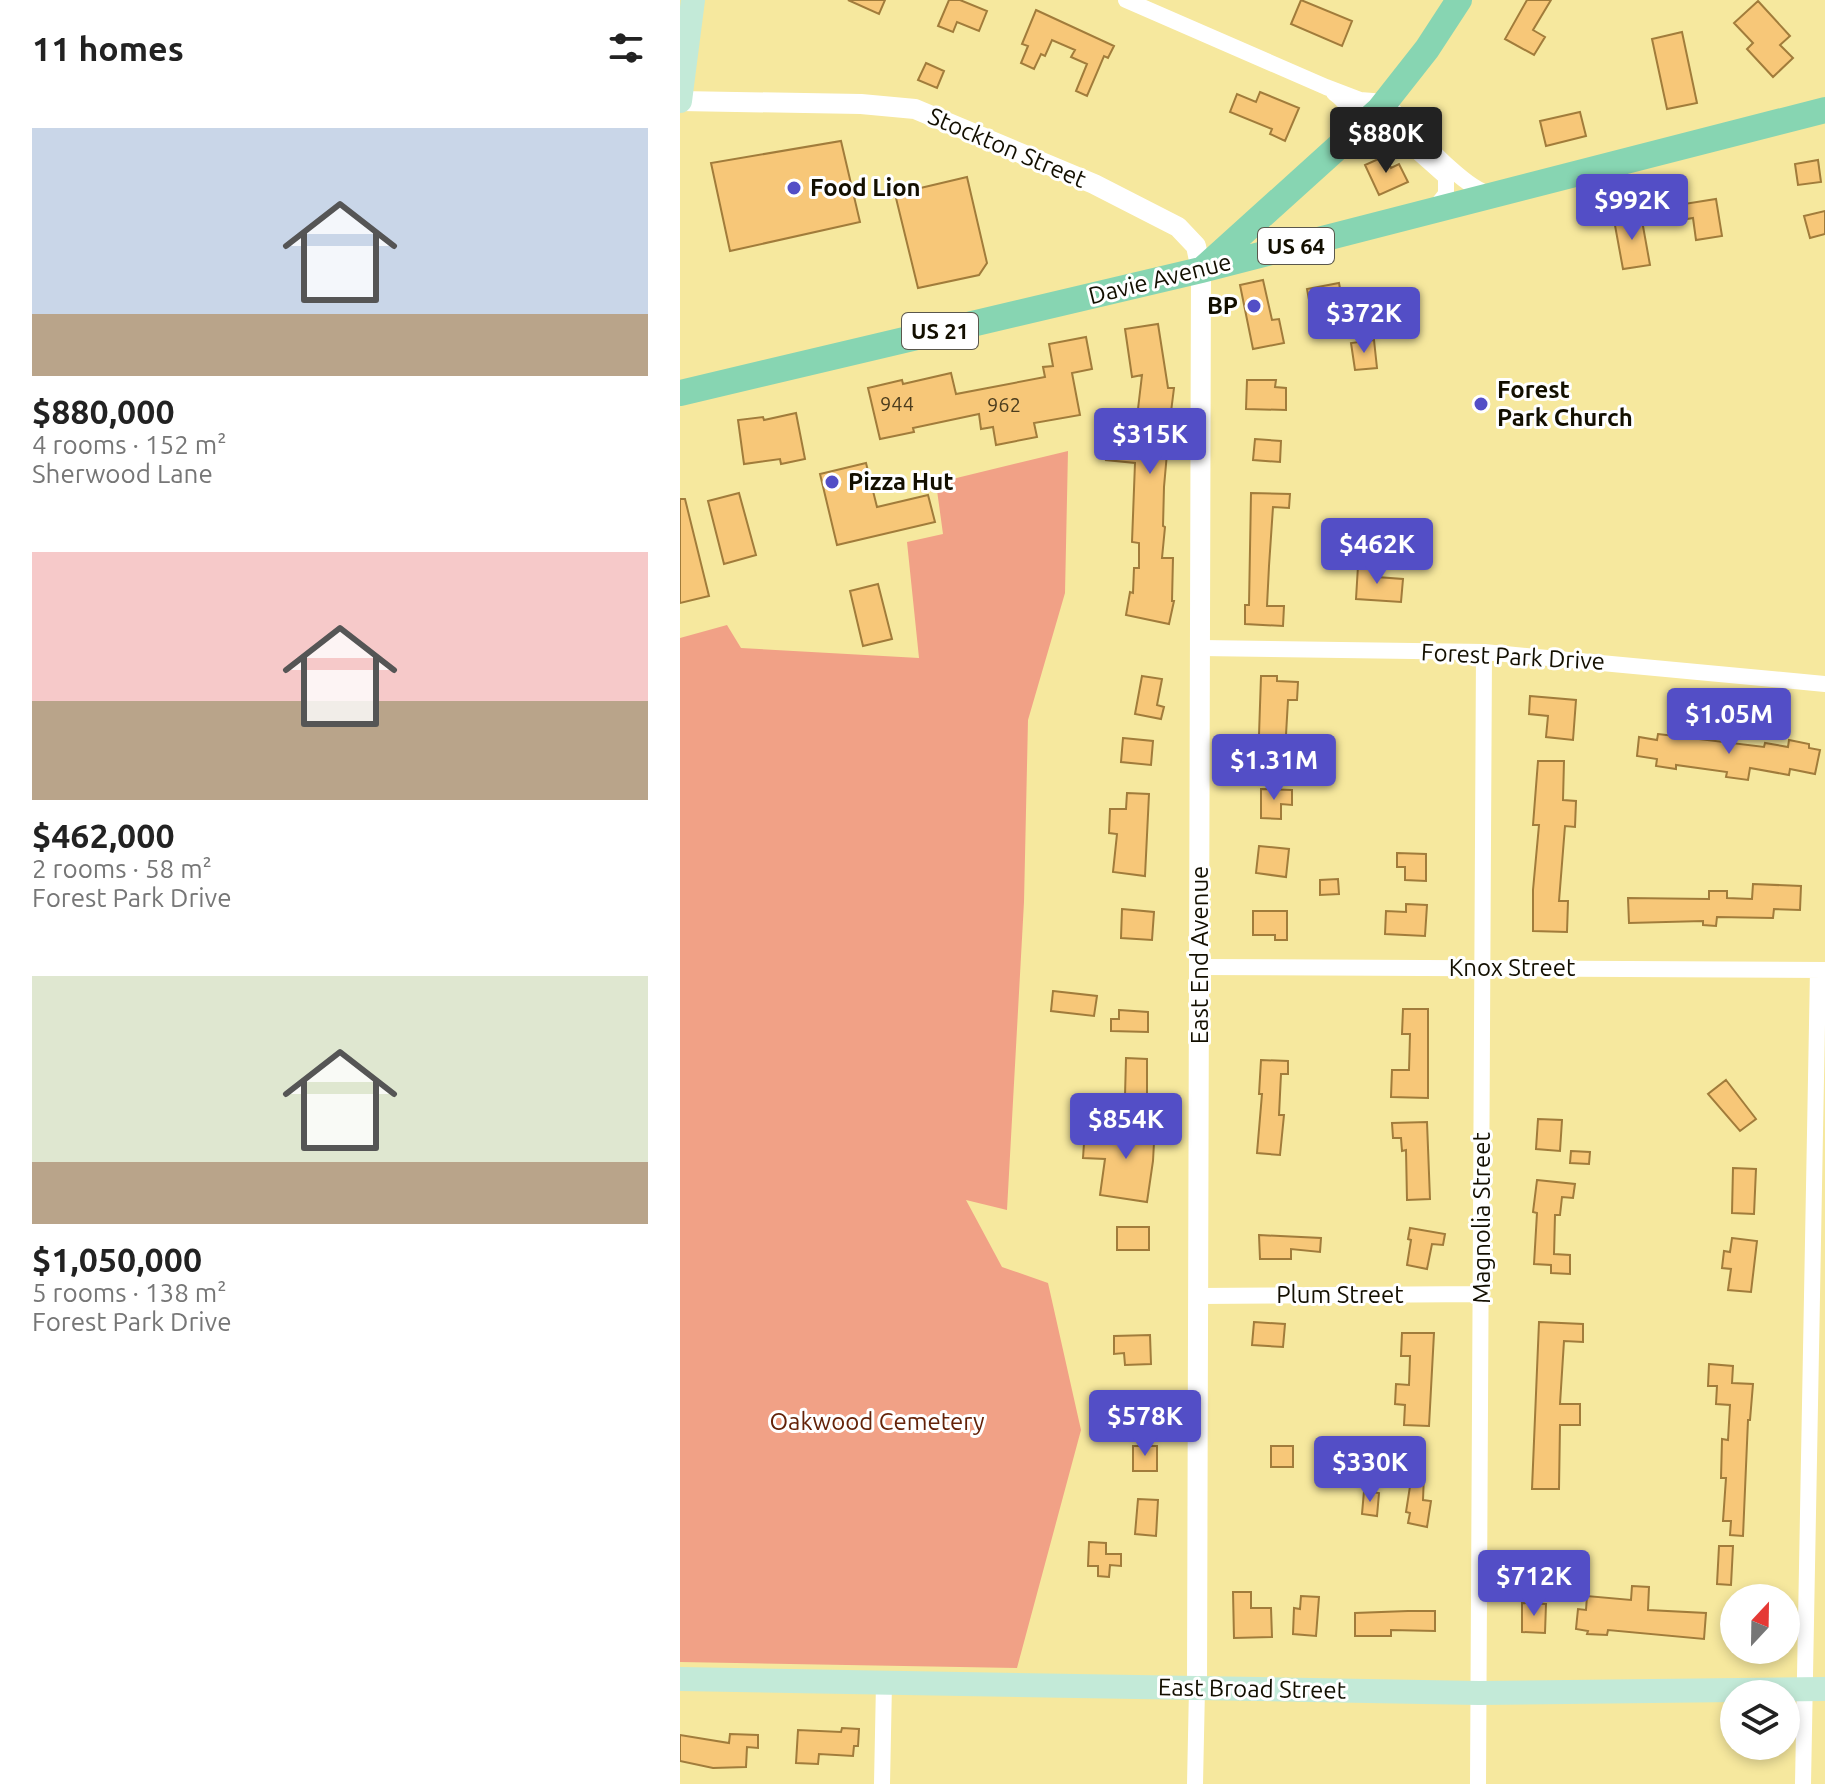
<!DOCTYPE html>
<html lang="en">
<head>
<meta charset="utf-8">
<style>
	:root { --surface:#fff; --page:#f2f2f2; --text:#222; --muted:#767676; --accent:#534ec6 }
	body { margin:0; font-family:Ubuntu,sans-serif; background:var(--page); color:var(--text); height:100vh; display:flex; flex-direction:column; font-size:30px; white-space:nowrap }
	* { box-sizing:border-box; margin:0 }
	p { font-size:26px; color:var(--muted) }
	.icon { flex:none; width:44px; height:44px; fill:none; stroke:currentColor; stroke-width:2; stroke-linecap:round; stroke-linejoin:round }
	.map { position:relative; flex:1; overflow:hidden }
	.panel { display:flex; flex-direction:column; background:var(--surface); width:680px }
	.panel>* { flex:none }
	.needle { width:52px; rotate:22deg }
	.tools { position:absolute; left:1040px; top:1584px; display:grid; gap:16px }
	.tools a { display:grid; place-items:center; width:80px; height:80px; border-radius:50%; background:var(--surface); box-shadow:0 4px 12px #0003; font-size:40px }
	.price { position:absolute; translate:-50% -68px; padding:0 18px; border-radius:8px; background:var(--accent); color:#fff; font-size:26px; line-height:52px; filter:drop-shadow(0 2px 4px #0008) }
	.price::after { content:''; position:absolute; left:50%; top:48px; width:24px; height:18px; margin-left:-12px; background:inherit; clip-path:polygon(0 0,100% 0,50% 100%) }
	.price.selected { background:#222; color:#fff }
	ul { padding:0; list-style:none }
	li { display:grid; align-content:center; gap:16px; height:424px; padding:0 32px }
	li span { display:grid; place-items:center; height:248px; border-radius:0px; color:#555 }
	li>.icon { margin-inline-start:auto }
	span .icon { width:144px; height:144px; fill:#fffc; stroke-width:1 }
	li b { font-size:34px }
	h2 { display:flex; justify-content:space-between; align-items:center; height:96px; padding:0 32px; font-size:34px }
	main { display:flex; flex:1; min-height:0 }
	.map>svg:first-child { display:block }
	.green { fill:#f1a186 }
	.building { fill:#f7c778; stroke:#a17c3b; stroke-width:2 }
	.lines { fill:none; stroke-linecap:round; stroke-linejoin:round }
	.minor { stroke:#fff; stroke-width:16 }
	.tertiary { stroke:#fff; stroke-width:20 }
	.secondary { stroke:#c3ead8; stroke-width:24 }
	.primary { stroke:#87d5b2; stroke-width:26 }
	.poi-dot { fill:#534ec6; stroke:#fff; stroke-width:3 }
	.labels { text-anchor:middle; stroke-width:6; stroke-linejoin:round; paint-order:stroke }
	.number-label { font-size:20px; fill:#4c3d1e }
	.shield { fill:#fff; stroke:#5a574c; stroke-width:2 }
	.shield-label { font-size:22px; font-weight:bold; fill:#130f00 }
	.street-label { font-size:24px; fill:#130f00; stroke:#fff }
	.poi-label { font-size:24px; font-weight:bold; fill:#130f00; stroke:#fff; text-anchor:start }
	.park-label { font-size:24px; fill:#642208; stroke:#fff }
</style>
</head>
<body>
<main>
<section class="panel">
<h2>11 homes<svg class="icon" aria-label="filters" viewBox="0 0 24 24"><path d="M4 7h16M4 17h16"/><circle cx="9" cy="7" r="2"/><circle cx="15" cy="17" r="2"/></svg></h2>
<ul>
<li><span style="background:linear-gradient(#c9d6e8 75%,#b9a48a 0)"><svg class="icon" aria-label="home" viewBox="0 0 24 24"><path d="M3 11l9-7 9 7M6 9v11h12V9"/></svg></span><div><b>$880,000</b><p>4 rooms · 152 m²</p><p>Sherwood Lane</p></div></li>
<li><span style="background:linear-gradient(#f6c9c9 60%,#b9a48a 0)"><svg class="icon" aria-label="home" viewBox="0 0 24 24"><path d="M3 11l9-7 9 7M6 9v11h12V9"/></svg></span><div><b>$462,000</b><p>2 rooms · 58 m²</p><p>Forest Park Drive</p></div></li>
<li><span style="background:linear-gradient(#dfe7d0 75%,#b9a48a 0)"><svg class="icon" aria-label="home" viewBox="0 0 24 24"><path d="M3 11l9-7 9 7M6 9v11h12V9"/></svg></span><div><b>$1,050,000</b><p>5 rooms · 138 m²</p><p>Forest Park Drive</p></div></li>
</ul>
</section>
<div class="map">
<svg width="1145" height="1784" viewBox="0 0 1145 1784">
	<rect width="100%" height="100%" fill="#f6e89e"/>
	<!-- green -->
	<path class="green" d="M388 451 385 593 348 720 344 902 327 1210 286 1200 322 1267 368 1283 401 1430 337 1668 0 1662V638L47 625 61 648 239 658 227 542 263 534 256 483Z"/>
	<!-- building -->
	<path class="building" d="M168 0H205L199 14Z
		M269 0H280L307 11 299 31 277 22 273 32 258 26Z
		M621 0 672 21 662 46 611 24Z
		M847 0H871L853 30 865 37 854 55 825 39Z
		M1078 1 1110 36 1100 45 1113 58 1093 77 1067 49 1073 43 1054 23Z
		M356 10 434 46 428 58 424 56 407 96 396 91 407 64 391 57 395 50 372 40 365 56 361 54 354 69 341 63 348 46 342 44Z
		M1002 32 1017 103 987 109 972 39Z
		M246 63 264 71 257 88 238 80Z
		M580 92 619 108 605 141 590 134 592 129 550 112 557 94 576 102Z
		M900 112 906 136 866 146 860 121Z
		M161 141 180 222 50 251 31 163Z
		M705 156 711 168 719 164 728 182 699 195 685 165Z
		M1138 160 1141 182 1118 185 1115 164Z
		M287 177 307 263 299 275 238 288 215 194Z
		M1036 199 1042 236 1016 240 1013 218 1007 219 1004 204Z
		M1145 211V234L1130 238 1124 216Z
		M961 215 970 265 943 269 934 220Z
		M583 280 592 320 599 319 604 343 573 349 560 285Z
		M659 283 667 327 635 332 627 289Z
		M478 324 488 388H494L490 420 496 421 493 442H488L484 487 483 526 485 527 482 558H493L492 601H494L489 624 446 615 450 592 453 593 454 568H459V543L452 542 455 463 426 460 428 449 453 451 462 375 452 377 445 329Z
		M406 337 412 369 392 373 400 415 354 423 357 437 316 445 313 427 301 429 299 414 233 428 234 432 200 439 188 388 222 380 223 384 271 373 276 394 365 377 363 367 373 366 369 344Z
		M694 340 697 368 675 370 671 343Z
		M567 380H596L595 387 606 388V410L566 409Z
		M116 413 125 459 101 464 100 459 64 464 58 420 83 417 84 420Z
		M575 439 601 441 600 462 573 460Z
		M186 463 197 507 248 495 255 522 157 545 140 474Z
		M59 493 76 555 44 564 28 501Z
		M571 493 610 494 609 508 593 507 589 566 587 606H604L603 626 565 624V605H569Z
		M0 499H5L29 596 0 603Z
		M678 566 698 567 697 577 723 579 721 602 676 599Z
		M198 584 212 639 183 646 170 591Z
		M462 676 482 679 477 705 484 707 481 719 455 714Z
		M581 676H597V681L618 682 617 700H608L606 735H620V748H607V761H574V735H579Z
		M850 696 896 700 893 740 866 737 868 716 849 714Z
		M978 734 1084 747 1085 743 1108 747 1109 740 1129 744V748L1140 750 1135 774 1110 769 1109 775 1070 768 1068 780 1046 777 1047 772 996 765V769L976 766 977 759 957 756 959 737 977 740Z
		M443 738 473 741 471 765 441 762Z
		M858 761H884L883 800 896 801 895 827 885 826 879 901H888L887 932 853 931V890L859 825H853Z
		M581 789 612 790V805L601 804V819L581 818Z
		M447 793 469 794 465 876 433 872 437 834 429 833 430 809H446Z
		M579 846 609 849 606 877 576 873Z
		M717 853 746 854V881L725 880V867H717Z
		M658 879 659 894 640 895V880Z
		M1073 884 1121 886 1120 910 1094 909 1093 918 1037 917 1036 926 1023 925V921L949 923 948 898 1029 899V891H1047V898L1072 899Z
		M726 904 747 905 745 936 705 934 706 911 726 912Z
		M442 909 474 912 472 940 441 938Z
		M573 911H607V940H595V935H573Z
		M373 991 417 996 414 1016 371 1011Z
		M723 1009H748V1098L711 1097 712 1070H729L730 1034H722Z
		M439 1010 468 1012V1032L431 1031V1019H439Z
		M446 1058 467 1059V1097L445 1096Z
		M581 1060 608 1061V1074H601L599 1115H604L600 1155 577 1153 582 1094H579Z
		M1046 1080 1076 1119 1060 1131 1028 1094Z
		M858 1119 882 1120 880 1151 856 1149Z
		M747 1122 750 1199 727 1200 726 1150 722 1151 721 1138H713L712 1123Z
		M434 1123 475 1124 473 1161 467 1202 420 1195 425 1159 403 1158 404 1143 432 1144Z
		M891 1151 910 1152 909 1164 890 1163Z
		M1053 1168 1076 1169 1074 1214 1052 1213Z
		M857 1180 895 1184 893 1198 882 1197 880 1215H875L874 1254 890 1255V1274L871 1273V1265L854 1264 857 1213 853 1212Z
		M437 1227H469V1250H437Z
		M730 1228 765 1234 763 1245 752 1244 747 1269 727 1265 731 1240 728 1239Z
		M579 1235 641 1238 640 1252 611 1249V1259H580Z
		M1052 1238 1077 1241 1071 1292 1048 1290 1051 1269 1042 1268 1044 1251 1050 1252Z
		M574 1322 605 1324 603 1347 572 1345Z
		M859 1322 903 1324V1342L884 1341 880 1404H900V1425H880L879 1489H852Z
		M722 1333H754L749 1426 724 1425 725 1405 715 1404 716 1384 729 1385 730 1356H721Z
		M470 1335 471 1364 445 1365 444 1353 434 1354V1336Z
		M1029 1364 1053 1366 1052 1383 1073 1384 1070 1420H1068L1063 1536 1050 1535 1051 1521H1043L1046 1478H1041L1042 1439 1048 1440 1050 1405 1036 1404 1037 1386H1028Z
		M453 1446H477V1471H453Z
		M591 1446H613V1467H591Z
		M724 1447 745 1449 743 1500 751 1501 747 1527 728 1523 730 1513 726 1512 731 1480 722 1479Z
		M684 1491 699 1493 697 1516 682 1514Z
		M458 1499 478 1500 476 1536 455 1534Z
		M409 1542 426 1543V1554H441V1566L430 1565 429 1577 418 1576V1566H408Z
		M1039 1546H1053L1051 1585 1037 1584Z
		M952 1586 969 1587 968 1610 1026 1613 1024 1639 928 1630 927 1635 907 1634 908 1631 896 1629 898 1609 906 1610 907 1596 951 1600Z
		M553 1592H571V1608H591L592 1637 554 1638Z
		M621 1596 639 1597 636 1636 613 1634 614 1608 620 1609Z
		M842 1603 866 1604 865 1633 842 1632Z
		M728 1611H755V1631L711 1630V1636H675V1613Z
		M162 1728 179 1729 178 1746H174L173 1756 139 1754 138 1764 116 1763 118 1730 161 1732Z
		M50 1734 78 1735V1748L67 1747 66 1767 33 1768 0 1761V1735L49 1743Z"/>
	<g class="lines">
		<!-- minor -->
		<path class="minor" d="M446 0 646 87 680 100 705 102C728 124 783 190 811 194
			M654 93C671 105 675 118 667 138
			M695 114 766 177V194L755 208
			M521 648 804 652 1145 684
			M520 967 1145 970
			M519 1296 801 1294
			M202 1784 204 1683
			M515 1784 517 1688
			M798 1784 804 652
			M1123 1784 1138 970"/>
		<!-- tertiary -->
		<path class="tertiary" d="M0 101 181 104 235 109 414 184 498 227 516 246 521 270 517 1688"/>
		<!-- secondary -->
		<path class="secondary" d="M0 101 13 0
			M0 1679 799 1693 1145 1689"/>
		<!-- primary -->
		<path class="primary" d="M524 268 699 110 747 49 779 0
			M0 393 521 270 1145 110"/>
	</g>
	<!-- markers -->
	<g class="poi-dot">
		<circle cx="114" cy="188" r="8"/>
		<circle cx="574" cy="306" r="8"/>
		<circle cx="801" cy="404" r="8"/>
		<circle cx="152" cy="482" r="8"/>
	</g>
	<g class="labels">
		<!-- number labels -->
		<g class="number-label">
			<text x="217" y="411">944</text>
			<text x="324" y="412">962</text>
		</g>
		<!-- shield labels -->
		<g class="shield">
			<rect x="578" y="228" width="76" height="36" rx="6"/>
			<rect x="222" y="313" width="76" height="36" rx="6"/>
		</g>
		<g class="shield-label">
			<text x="616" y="254">US 64</text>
			<text x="260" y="339">US 21</text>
		</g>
		<!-- street labels -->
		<g class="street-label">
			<text transform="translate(327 148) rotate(23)" y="8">Stockton Street</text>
			<text transform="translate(480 279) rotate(-14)" y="8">Davie Avenue</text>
			<text transform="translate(833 657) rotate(3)" y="8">Forest Park Drive</text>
			<text transform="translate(520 955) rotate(-90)" y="8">East End Avenue</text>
			<text x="832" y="976">Knox Street</text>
			<text transform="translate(802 1218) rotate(-90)" y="8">Magnolia Street</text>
			<text x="660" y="1303">Plum Street</text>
			<text transform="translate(572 1689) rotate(1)" y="8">East Broad Street</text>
		</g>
		<!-- poi labels -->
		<g class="poi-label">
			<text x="130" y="196">Food Lion</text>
			<text x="558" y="314" text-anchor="end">BP</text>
			<text x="817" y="398">Forest<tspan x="817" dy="28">Park Church</tspan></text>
			<text x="168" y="490">Pizza Hut</text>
		</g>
		<!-- park labels -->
		<g class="park-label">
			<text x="197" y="1430">Oakwood Cemetery</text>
		</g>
	</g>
</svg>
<div class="tools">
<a><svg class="needle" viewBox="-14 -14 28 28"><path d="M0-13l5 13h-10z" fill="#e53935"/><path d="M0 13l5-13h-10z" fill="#767676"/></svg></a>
<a><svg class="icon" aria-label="layers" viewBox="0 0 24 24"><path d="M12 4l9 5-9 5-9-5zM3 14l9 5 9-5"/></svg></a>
</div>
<b class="price selected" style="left:706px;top:175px">$880K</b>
<b class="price" style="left:952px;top:242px">$992K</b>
<b class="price" style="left:684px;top:355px">$372K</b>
<b class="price" style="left:470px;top:476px">$315K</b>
<b class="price" style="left:697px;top:586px">$462K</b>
<b class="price" style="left:1049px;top:756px">$1.05M</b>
<b class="price" style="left:594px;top:802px">$1.31M</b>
<b class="price" style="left:446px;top:1161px">$854K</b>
<b class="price" style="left:465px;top:1458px">$578K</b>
<b class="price" style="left:690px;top:1504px">$330K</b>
<b class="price" style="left:854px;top:1618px">$712K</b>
</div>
</main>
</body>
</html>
